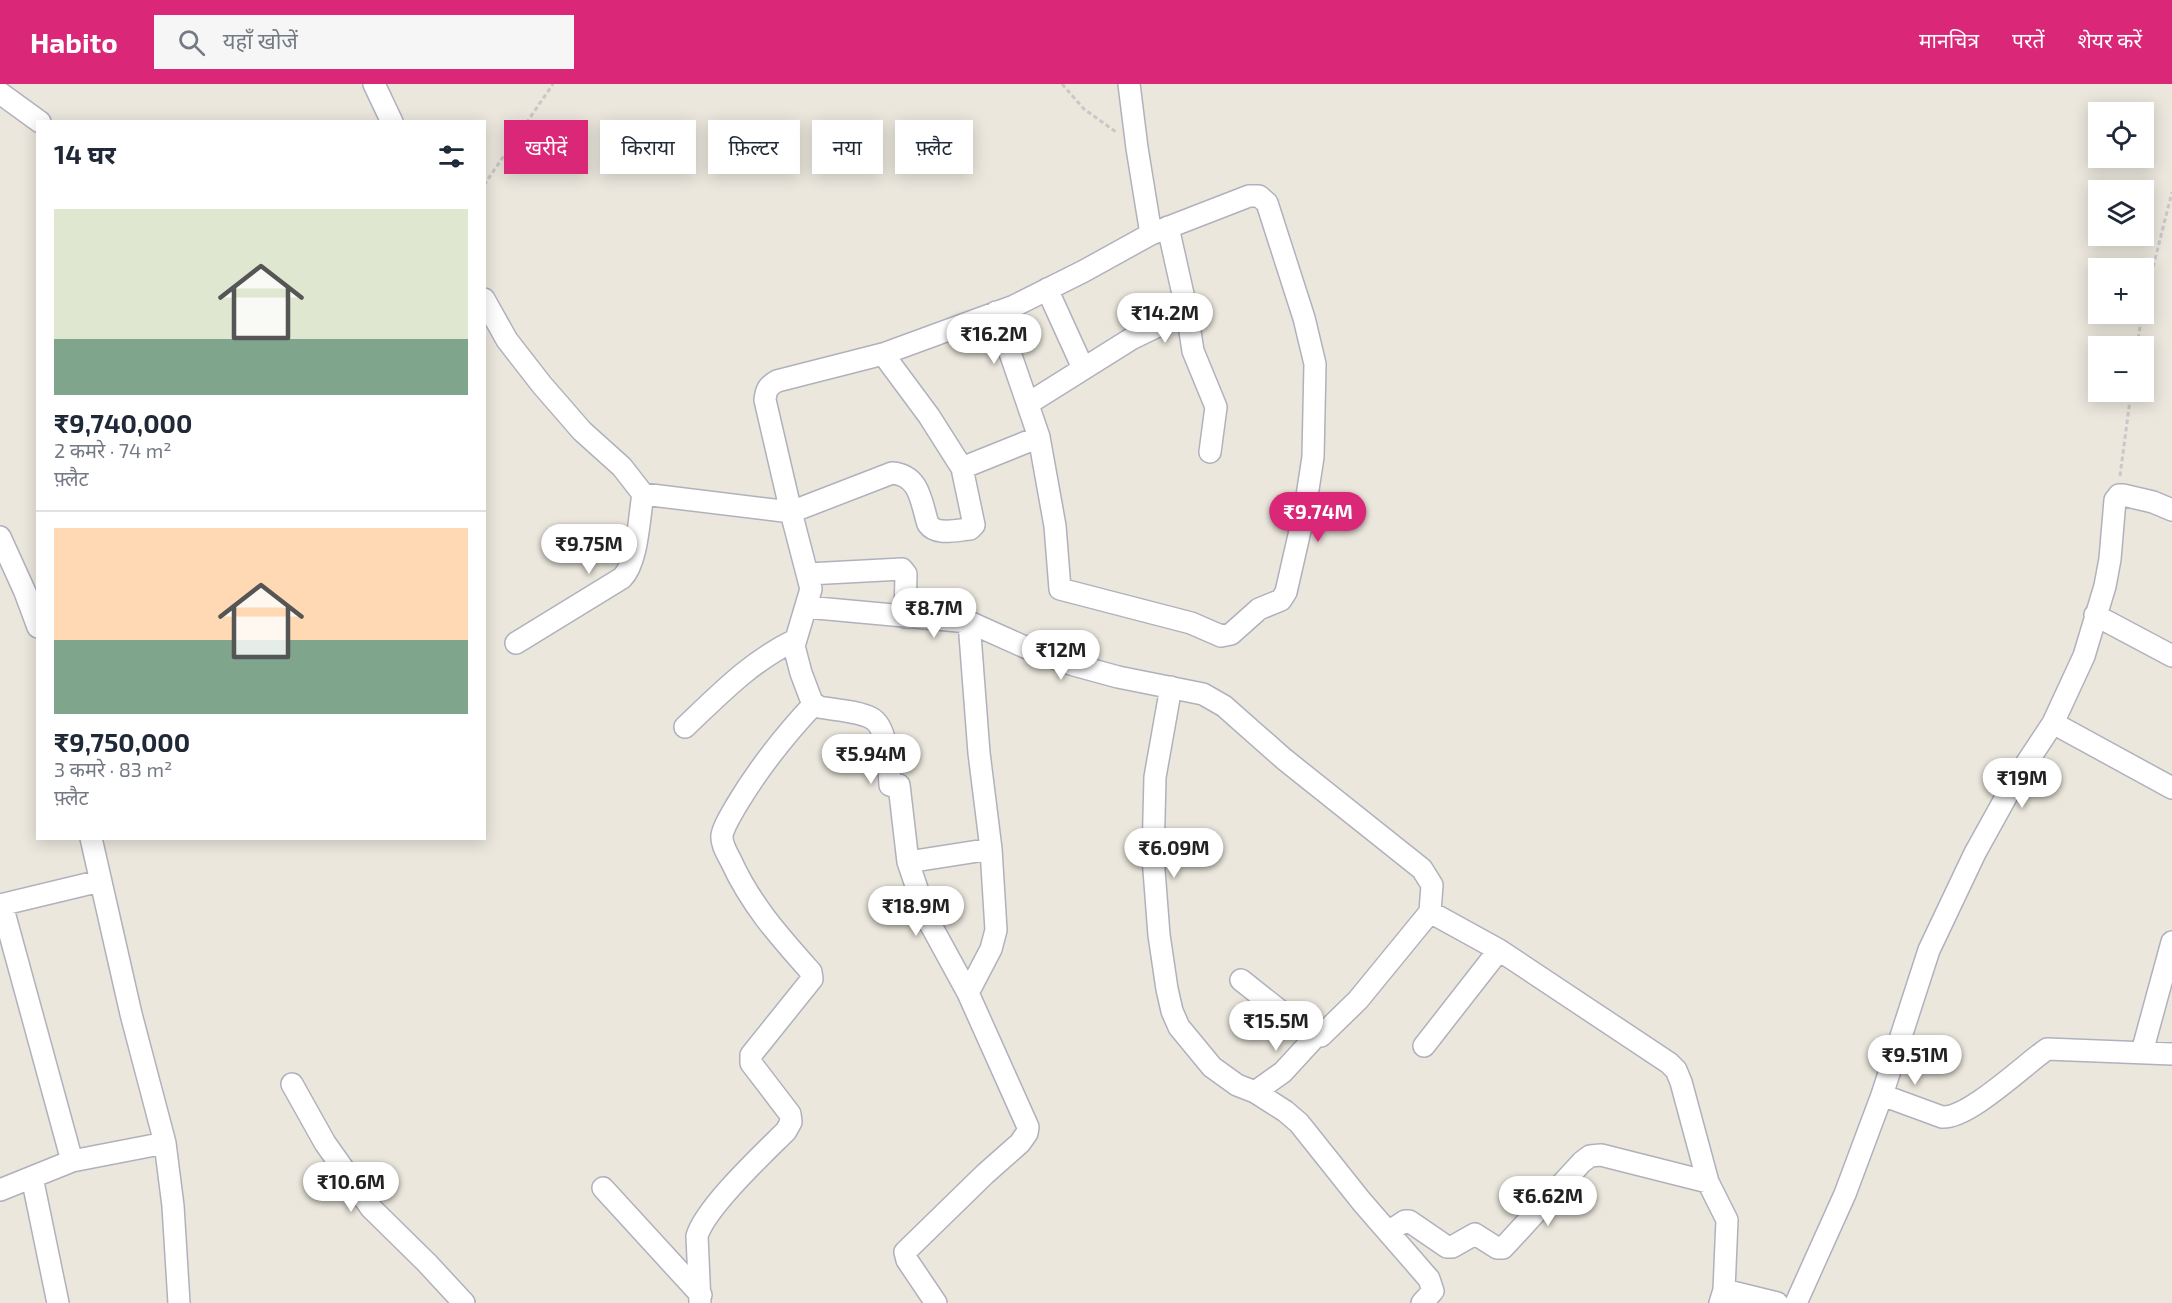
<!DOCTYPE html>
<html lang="hi">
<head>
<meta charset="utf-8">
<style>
	:root { --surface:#fff; --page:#f6f6f7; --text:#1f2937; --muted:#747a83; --line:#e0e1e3; --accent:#db2777 }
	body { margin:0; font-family:"Exo 2","Noto Sans Devanagari",sans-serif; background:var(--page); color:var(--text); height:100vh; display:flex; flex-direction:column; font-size:22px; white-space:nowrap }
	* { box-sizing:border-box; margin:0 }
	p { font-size:20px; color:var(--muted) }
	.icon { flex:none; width:33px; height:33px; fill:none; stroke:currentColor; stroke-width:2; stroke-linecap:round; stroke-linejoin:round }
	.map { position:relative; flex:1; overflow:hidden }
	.sheet { position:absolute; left:36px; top:36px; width:450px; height:720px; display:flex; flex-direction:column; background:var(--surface); border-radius:0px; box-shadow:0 3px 15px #0003 }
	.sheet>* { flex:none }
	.guide { position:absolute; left:504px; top:36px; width:570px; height:54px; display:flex; gap:12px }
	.fabs { position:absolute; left:2088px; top:18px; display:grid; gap:12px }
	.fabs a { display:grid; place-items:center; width:66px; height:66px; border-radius:0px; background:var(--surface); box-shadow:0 3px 15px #0003; font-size:30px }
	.price { position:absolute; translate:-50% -51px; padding:0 14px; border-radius:21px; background:#fff; color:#222; font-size:20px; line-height:39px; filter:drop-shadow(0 2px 3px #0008) }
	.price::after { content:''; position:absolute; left:50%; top:36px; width:18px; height:14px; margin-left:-9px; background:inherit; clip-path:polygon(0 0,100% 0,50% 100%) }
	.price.on { background:var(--accent); color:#fff }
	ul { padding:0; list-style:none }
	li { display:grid; align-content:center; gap:12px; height:318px; padding:0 18px }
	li+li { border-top:2px solid var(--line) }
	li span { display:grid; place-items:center; height:186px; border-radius:0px; color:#555 }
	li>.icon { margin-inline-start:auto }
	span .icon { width:108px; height:108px; fill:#fffc; stroke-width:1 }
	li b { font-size:26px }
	h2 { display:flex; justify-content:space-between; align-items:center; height:72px; padding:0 18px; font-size:26px }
	.chip { padding:0 21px; border-radius:0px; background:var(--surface); box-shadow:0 3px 15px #0003; font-size:21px; line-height:54px }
	.chip.on { background:var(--accent); color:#fff }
	header { display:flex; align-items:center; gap:36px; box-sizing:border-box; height:84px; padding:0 30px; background:var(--accent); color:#fff }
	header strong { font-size:28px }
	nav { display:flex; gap:33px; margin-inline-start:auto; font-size:21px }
	.search { width:420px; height:54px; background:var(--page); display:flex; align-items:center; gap:15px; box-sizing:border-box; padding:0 21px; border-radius:0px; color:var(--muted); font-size:22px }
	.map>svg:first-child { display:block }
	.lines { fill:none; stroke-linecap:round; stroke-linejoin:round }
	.street-casing { stroke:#b0b1bd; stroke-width:24 }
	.path { stroke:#c8c8c8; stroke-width:3; stroke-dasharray:4.5 3; stroke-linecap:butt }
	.street { stroke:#fff; stroke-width:21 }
</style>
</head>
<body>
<header>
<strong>Habito</strong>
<div class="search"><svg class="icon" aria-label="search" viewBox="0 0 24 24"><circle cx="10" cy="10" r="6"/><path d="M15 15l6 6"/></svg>यहाँ खोजें</div>
<nav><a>मानचित्र</a><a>परतें</a><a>शेयर करें</a></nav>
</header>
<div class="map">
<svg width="2172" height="1219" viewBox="0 0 2172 1219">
	<rect width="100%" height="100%" fill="#ebe7dd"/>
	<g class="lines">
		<defs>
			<path id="street" d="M374 0 392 38
				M0 9 40 38
				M1047 205 1083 284
				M484 215 507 256 542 301 582 347 622 383 643 410 791 428 765 316C766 306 768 302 777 297L883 270 1014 222 1084 187 1151 150 1137 64 1129 0
				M1187 228 1193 267 1216 323 1210 368
				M1029 319 1131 255 1187 228 1168 143
				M1039 353 1055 442 1060 505 1191 539 1221 552 1231 550 1259 525 1281 516 1286 508 1305 425 1313 373 1315 280 1304 234 1267 119 1259 112H1249L1151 150
				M962 384 1039 353 996 228
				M0 453 25 508 38 543
				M808 490 902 485 906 490 905 533
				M806 523 969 538 979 669 991 765 908 778 899 701 893 702 890 701C889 685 888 642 871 634 858 627 834 626 819 623L812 618 801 589 794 562 811 505 791 428 892 389C920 391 921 418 928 440 936 452 957 446 970 445L974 441 962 384 929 332 883 270
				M2095 531 2172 572
				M969 538 1036 568 1074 581 1118 593 1203 610 1224 622 1284 675 1422 785 1432 801 1430 828 1358 916 1321 952 1308 949 1241 896
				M516 559 622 494C638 478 639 433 643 410
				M1171 603 1155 693 1153 773 1159 851 1167 905 1172 927 1179 943 1212 983 1237 1001 1255 1008 1285 1027 1299 1039 1362 1118 1429 1195 1433 1207 1422 1219
				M2053 639 2172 704
				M685 643C721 609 750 578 795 556
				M91 754 131 930 165 1059 173 1122 179 1219
				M908 778 927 834 968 909
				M0 821 100 797
				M2 821 72 1077
				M1430 828 1499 866 1669 979 1676 986 1681 998 1708 1098 1727 1136 1724 1206 1720 1219
				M1424 962 1499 866
				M2142 968 2172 858
				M292 1000 325 1059 371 1124 427 1179 464 1219
				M1255 1008 1283 988 1316 952
				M1882 1011 1929 866 1975 769 2016 695 2053 639 2084 572 2105 502 2110 475 2115 416 2119 411H2123L2153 418 2172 426
				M32 1093 58 1219
				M603 1104 701 1211
				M0 1106 72 1077 165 1059
				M1388 1148 1405 1137H1409L1447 1163H1452L1475 1150 1497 1164H1503L1582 1078 1590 1072 1601 1071 1708 1098
				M1724 1206 1777 1219
				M700 1219 697 1152C706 1123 763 1070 786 1047L791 1038 790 1030 751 979V971L812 895 811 888C779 852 751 821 731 777 727 769 721 760 722 751 724 741 731 731 736 722 758 685 785 651 814 620
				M936 1219 907 1176 905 1168 985 1090 1020 1059 1027 1049 1028 1043 968 909 991 865 996 846 991 765
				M1796 1219 1845 1110 1882 1011 1942 1033C1968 1035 2024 981 2047 965L2172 970"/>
		</defs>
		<!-- street casing -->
		<use href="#street" class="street-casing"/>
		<!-- path -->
		<path class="path" d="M1062 0 1084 25 1116 48
			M484 101 553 0
			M2144 219 2172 108
			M2137 262 2142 230
			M2120 392 2131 308"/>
		<!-- street -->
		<use href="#street" class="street"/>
	</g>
</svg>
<div class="fabs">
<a><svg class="icon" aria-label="locate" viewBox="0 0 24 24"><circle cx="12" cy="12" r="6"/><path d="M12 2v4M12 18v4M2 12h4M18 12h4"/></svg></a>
<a><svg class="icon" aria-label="layers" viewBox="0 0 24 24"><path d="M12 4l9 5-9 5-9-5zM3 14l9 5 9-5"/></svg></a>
<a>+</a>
<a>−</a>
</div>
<b class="price" style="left:1165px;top:260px">₹14.2M</b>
<b class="price" style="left:994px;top:281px">₹16.2M</b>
<b class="price on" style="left:1318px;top:459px">₹9.74M</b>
<b class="price" style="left:589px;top:491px">₹9.75M</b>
<b class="price" style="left:934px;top:555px">₹8.7M</b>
<b class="price" style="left:1061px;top:597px">₹12M</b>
<b class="price" style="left:871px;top:701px">₹5.94M</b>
<b class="price" style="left:2022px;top:725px">₹19M</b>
<b class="price" style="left:1174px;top:795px">₹6.09M</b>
<b class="price" style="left:916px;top:853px">₹18.9M</b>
<b class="price" style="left:1276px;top:968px">₹15.5M</b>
<b class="price" style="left:1915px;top:1002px">₹9.51M</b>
<b class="price" style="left:351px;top:1129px">₹10.6M</b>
<b class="price" style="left:1548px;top:1143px">₹6.62M</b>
<div class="guide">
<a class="chip on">खरीदें</a>
<a class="chip">किराया</a>
<a class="chip">फ़िल्टर</a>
<a class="chip">नया</a>
<a class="chip">फ़्लैट</a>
</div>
<section class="sheet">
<h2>14 घर<svg class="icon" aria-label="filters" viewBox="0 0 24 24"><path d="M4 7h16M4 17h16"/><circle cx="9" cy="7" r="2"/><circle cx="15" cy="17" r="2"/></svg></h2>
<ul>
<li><span style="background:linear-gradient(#dfe7d0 70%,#7fa58c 0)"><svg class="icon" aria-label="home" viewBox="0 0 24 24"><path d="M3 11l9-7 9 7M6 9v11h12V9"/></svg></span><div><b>₹9,740,000</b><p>2 कमरे · 74 m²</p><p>फ़्लैट</p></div></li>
<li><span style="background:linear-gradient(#ffd9b3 60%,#7fa58c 0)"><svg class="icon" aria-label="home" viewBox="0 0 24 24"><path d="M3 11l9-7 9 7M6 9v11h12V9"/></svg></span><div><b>₹9,750,000</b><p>3 कमरे · 83 m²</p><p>फ़्लैट</p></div></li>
</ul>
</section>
</div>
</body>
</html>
